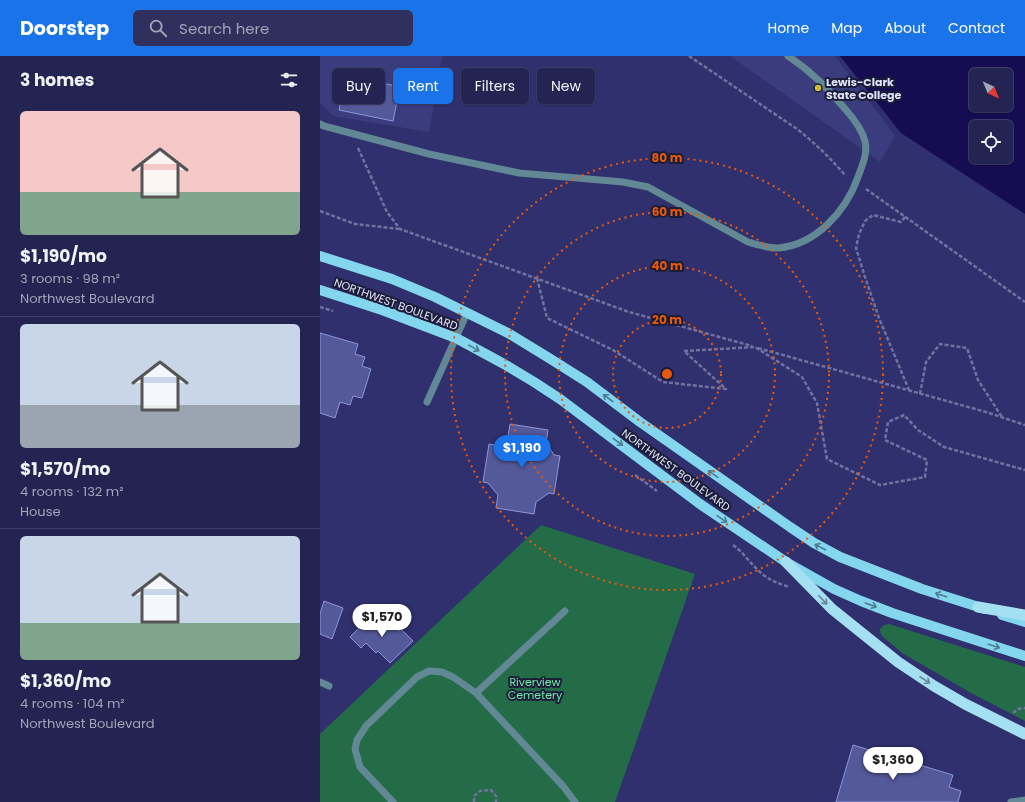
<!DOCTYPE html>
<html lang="en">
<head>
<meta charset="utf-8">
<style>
	:root { --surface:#232452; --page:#2f305c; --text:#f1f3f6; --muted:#a3a4b8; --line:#404169; --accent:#1a73e8 }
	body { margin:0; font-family:Poppins,sans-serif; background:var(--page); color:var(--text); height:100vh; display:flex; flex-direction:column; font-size:15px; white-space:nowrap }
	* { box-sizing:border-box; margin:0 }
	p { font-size:13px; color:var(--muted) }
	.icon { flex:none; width:22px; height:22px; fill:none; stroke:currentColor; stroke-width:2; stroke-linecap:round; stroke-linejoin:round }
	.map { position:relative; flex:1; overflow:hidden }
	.panel { display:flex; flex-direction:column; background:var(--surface); width:320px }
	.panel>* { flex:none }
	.top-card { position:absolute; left:12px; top:12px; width:380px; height:36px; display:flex; gap:8px }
	.needle { width:26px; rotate:136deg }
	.fabs { position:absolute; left:649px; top:12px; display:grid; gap:8px }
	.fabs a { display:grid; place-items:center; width:44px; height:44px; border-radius:6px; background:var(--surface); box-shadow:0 1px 3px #0004,0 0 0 1px var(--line); font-size:20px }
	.price { position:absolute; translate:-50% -34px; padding:0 9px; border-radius:14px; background:#fff; color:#222; font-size:13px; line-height:26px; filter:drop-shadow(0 1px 2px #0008) }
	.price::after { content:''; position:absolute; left:50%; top:24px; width:12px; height:9px; margin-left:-6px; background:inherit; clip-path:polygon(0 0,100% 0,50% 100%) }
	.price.selected { background:var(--accent); color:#fff }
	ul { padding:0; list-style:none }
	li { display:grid; align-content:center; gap:8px; height:212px; padding:0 20px }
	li+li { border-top:1px solid var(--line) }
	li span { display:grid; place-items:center; height:124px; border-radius:6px; color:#555 }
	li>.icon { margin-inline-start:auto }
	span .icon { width:72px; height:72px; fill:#fffc; stroke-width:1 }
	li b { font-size:17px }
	h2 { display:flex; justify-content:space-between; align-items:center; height:48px; padding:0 20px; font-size:17px }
	.pill { padding:0 14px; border-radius:6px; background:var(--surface); box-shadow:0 1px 3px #0004,0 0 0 1px var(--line); font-size:14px; line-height:36px }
	.pill.selected { background:var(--accent); color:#fff }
	header { display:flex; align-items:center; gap:24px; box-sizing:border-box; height:56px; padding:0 20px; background:var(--accent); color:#fff }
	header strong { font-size:19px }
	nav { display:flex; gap:22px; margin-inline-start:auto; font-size:14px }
	.search { width:280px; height:36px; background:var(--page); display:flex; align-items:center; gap:10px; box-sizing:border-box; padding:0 14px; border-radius:6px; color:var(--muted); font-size:15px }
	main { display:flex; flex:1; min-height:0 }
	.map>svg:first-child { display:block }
	.built { fill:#3b3c7d }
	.green { fill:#246b48 }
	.water { fill:#160c52; fill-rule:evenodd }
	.building { fill:#54599a; stroke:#8d95db }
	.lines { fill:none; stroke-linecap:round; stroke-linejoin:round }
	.path { stroke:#7072a1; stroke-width:2.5; stroke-dasharray:4 2; stroke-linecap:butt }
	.service { stroke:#618894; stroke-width:7 }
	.primary { stroke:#83d6ee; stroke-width:10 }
	.trunk { stroke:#a4e0f2; stroke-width:11 }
	.oneway { stroke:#4f7a93 }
	.oneway2 { stroke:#66889e }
	.ring { fill:none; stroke:#e8590c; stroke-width:2; stroke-dasharray:2 4 }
	.poi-dot { fill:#cfb837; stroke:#1b1d38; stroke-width:1.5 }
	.labels { text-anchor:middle; stroke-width:4; stroke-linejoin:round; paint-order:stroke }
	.poi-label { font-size:11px; font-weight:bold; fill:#e0e4fb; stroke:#1b1d38; text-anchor:start }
	.street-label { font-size:11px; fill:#e0e4fb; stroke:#1b1d38 }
	.park-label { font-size:11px; fill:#6decab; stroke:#1b1d38 }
	.centre { fill:#e8590c; stroke:#1b1d38; stroke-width:2 }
	.ring-label { font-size:12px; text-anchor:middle; font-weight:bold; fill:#e8590c; stroke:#1b1d38; stroke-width:4; stroke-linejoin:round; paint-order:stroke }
</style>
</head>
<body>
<header>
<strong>Doorstep</strong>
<div class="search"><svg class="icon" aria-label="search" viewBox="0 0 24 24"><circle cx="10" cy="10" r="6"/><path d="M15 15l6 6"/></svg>Search here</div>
<nav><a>Home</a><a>Map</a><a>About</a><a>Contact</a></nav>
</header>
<main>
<section class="panel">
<h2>3 homes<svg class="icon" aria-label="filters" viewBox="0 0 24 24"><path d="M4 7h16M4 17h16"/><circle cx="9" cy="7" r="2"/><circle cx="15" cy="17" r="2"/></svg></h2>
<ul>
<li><span style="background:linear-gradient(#f6c9c9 65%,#7fa58c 0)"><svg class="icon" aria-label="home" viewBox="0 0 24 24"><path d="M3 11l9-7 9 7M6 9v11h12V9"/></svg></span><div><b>$1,190/mo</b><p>3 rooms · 98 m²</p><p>Northwest Boulevard</p></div></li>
<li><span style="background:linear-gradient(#c9d6e8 65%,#9aa5b1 0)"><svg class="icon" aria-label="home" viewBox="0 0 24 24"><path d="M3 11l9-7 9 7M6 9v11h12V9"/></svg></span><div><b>$1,570/mo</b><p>4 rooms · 132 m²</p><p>House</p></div></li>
<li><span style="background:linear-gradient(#c9d6e8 70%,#7fa58c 0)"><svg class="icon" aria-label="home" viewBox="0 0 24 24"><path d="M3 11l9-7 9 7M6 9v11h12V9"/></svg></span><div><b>$1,360/mo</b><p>4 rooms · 104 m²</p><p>Northwest Boulevard</p></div></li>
</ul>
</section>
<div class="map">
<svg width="705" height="746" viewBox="0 0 705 746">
	<rect width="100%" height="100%" fill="#2f306d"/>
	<!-- built -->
	<path class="built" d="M0 0H122L109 76 13 60 0 47Z
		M410 0H515L575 80 560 106Z"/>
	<!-- green -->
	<path class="green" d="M221 469 375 518 295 746H0V678Z
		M569 568 705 611V665L651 637 582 597 562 580 560 576V573L564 569Z"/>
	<!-- water -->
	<path class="water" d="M520 0H705V158L581 77ZM656 19H686V49H656ZM656 71H686V101H656Z"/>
	<!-- building -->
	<path class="building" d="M26 19 80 31 73 65 19 54Z
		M0 277 38 288 35 298 45 301 42 310 51 313 42 342 33 340 30 349 20 346 15 362 0 357Z
		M190 368 228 374 226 386 234 399 240 400 234 438 229 437 216 446 214 458 176 452 178 439 168 427 163 426 169 388 175 389 188 380Z
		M4 545 23 552 12 583 0 578V558Z
		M53 558 64 569 69 565 79 575 81 573 93 585 70 607 58 595 56 597 46 587 41 592 30 581Z
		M533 689 633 719 629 731 641 735 638 746H516Z"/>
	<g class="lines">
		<!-- path -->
		<path class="path" d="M369 0 477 73C495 87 510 102 525 119
			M38 92 67 156 80 173 309 256 432 290
			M546 133 705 246
			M0 155 35 168 79 173
			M585 161 581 166 553 159 545 165 539 178 536 192 546 224 559 262 589 334
			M217 222 227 262 293 294 343 326 406 333 364 295 435 291 482 321 497 347 507 403 560 429 605 421 607 404 565 384 568 366 584 359 598 374 624 391 705 414
			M0 251 13 255
			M438 292 666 356 705 369
			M600 338 606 306 620 288 647 292 658 324 682 361
			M315 419 337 435
			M413 489C423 496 429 506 438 514 446 523 457 527 469 531
			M693 657 698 653 705 652
			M154 746V740L160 735 171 734 176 740V746"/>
		<!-- service -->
		<path class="service" d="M0 68 4 70 109 98 199 117 303 126 328 131 428 186C438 189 447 192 458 192 496 189 526 155 538 121 542 110 548 97 545 85 542 74 534 63 526 54 509 33 491 15 468 0
			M107 346 147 257
			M245 555 156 637 243 730 255 746
			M0 626 9 630
			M73 746 40 711 35 693 37 684 46 670 97 621 109 615 122 616 133 621 156 637
			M691 746 705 744"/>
		<!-- primary -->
		<path class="primary" d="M0 200 72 223 115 241 188 277 229 302 267 326 320 366 470 471 494 487 520 501 602 533 665 553
			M0 234 62 254 136 282 184 308 214 326 240 343 380 448 466 506 514 533 541 545 572 557 705 600
			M682 559 705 566"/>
		<!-- trunk -->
		<path class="trunk" d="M466 506 512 553 578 606 614 630 645 648 705 678
			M658 551 705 559"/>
	</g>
	<!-- one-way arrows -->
	<defs><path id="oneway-shaft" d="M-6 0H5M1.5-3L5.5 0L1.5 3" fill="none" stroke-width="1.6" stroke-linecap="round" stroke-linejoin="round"/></defs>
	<g class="oneway">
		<use href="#oneway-shaft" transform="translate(154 292) rotate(29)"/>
		<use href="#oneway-shaft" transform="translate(288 342) rotate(-143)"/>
		<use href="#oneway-shaft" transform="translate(298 386) rotate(37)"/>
		<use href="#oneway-shaft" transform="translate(393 418) rotate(-145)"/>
		<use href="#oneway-shaft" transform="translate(402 463) rotate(34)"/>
		<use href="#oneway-shaft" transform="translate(500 491) rotate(-152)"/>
		<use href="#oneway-shaft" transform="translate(621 539) rotate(-162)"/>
		<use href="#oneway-shaft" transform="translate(551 549) rotate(20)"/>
		<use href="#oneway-shaft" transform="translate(674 590) rotate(18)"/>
	</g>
	<g class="oneway2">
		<use href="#oneway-shaft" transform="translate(503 544) rotate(46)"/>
		<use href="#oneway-shaft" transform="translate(605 624) rotate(33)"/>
	</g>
	<!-- distance rings -->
	<g class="ring">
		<circle cx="347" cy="318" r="54"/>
		<circle cx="347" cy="318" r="108"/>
		<circle cx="347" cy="318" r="162"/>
		<circle cx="347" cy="318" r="216"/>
	</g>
	<!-- markers -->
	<circle class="poi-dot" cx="498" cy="32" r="4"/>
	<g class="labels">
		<!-- poi labels -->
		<g class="poi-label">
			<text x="506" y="30">Lewis-Clark<tspan x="506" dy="13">State College</tspan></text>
		</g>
		<!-- street labels -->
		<g class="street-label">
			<text transform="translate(76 248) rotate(20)" y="4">NORTHWEST BOULEVARD</text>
			<text transform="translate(356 414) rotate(36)" y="4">NORTHWEST BOULEVARD</text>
		</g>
		<!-- park labels -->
		<g class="park-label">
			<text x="215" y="630">Riverview<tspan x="215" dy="13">Cemetery</tspan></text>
		</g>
	</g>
	<circle cx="347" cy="318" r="6" class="centre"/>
	<g class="ring-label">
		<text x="347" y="106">80 m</text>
		<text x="347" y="160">60 m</text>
		<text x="347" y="214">40 m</text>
		<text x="347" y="268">20 m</text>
	</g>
</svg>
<div class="fabs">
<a><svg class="needle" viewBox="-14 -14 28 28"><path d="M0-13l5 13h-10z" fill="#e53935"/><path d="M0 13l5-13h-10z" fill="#a3a4b8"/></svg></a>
<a><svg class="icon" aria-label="locate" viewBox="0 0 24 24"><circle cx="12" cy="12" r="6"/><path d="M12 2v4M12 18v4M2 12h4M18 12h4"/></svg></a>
</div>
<b class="price selected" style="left:202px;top:413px">$1,190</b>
<b class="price" style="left:62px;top:582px">$1,570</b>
<b class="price" style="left:573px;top:725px">$1,360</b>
<div class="top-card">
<a class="pill">Buy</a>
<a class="pill selected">Rent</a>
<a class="pill">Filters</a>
<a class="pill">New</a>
</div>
</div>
</main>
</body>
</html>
